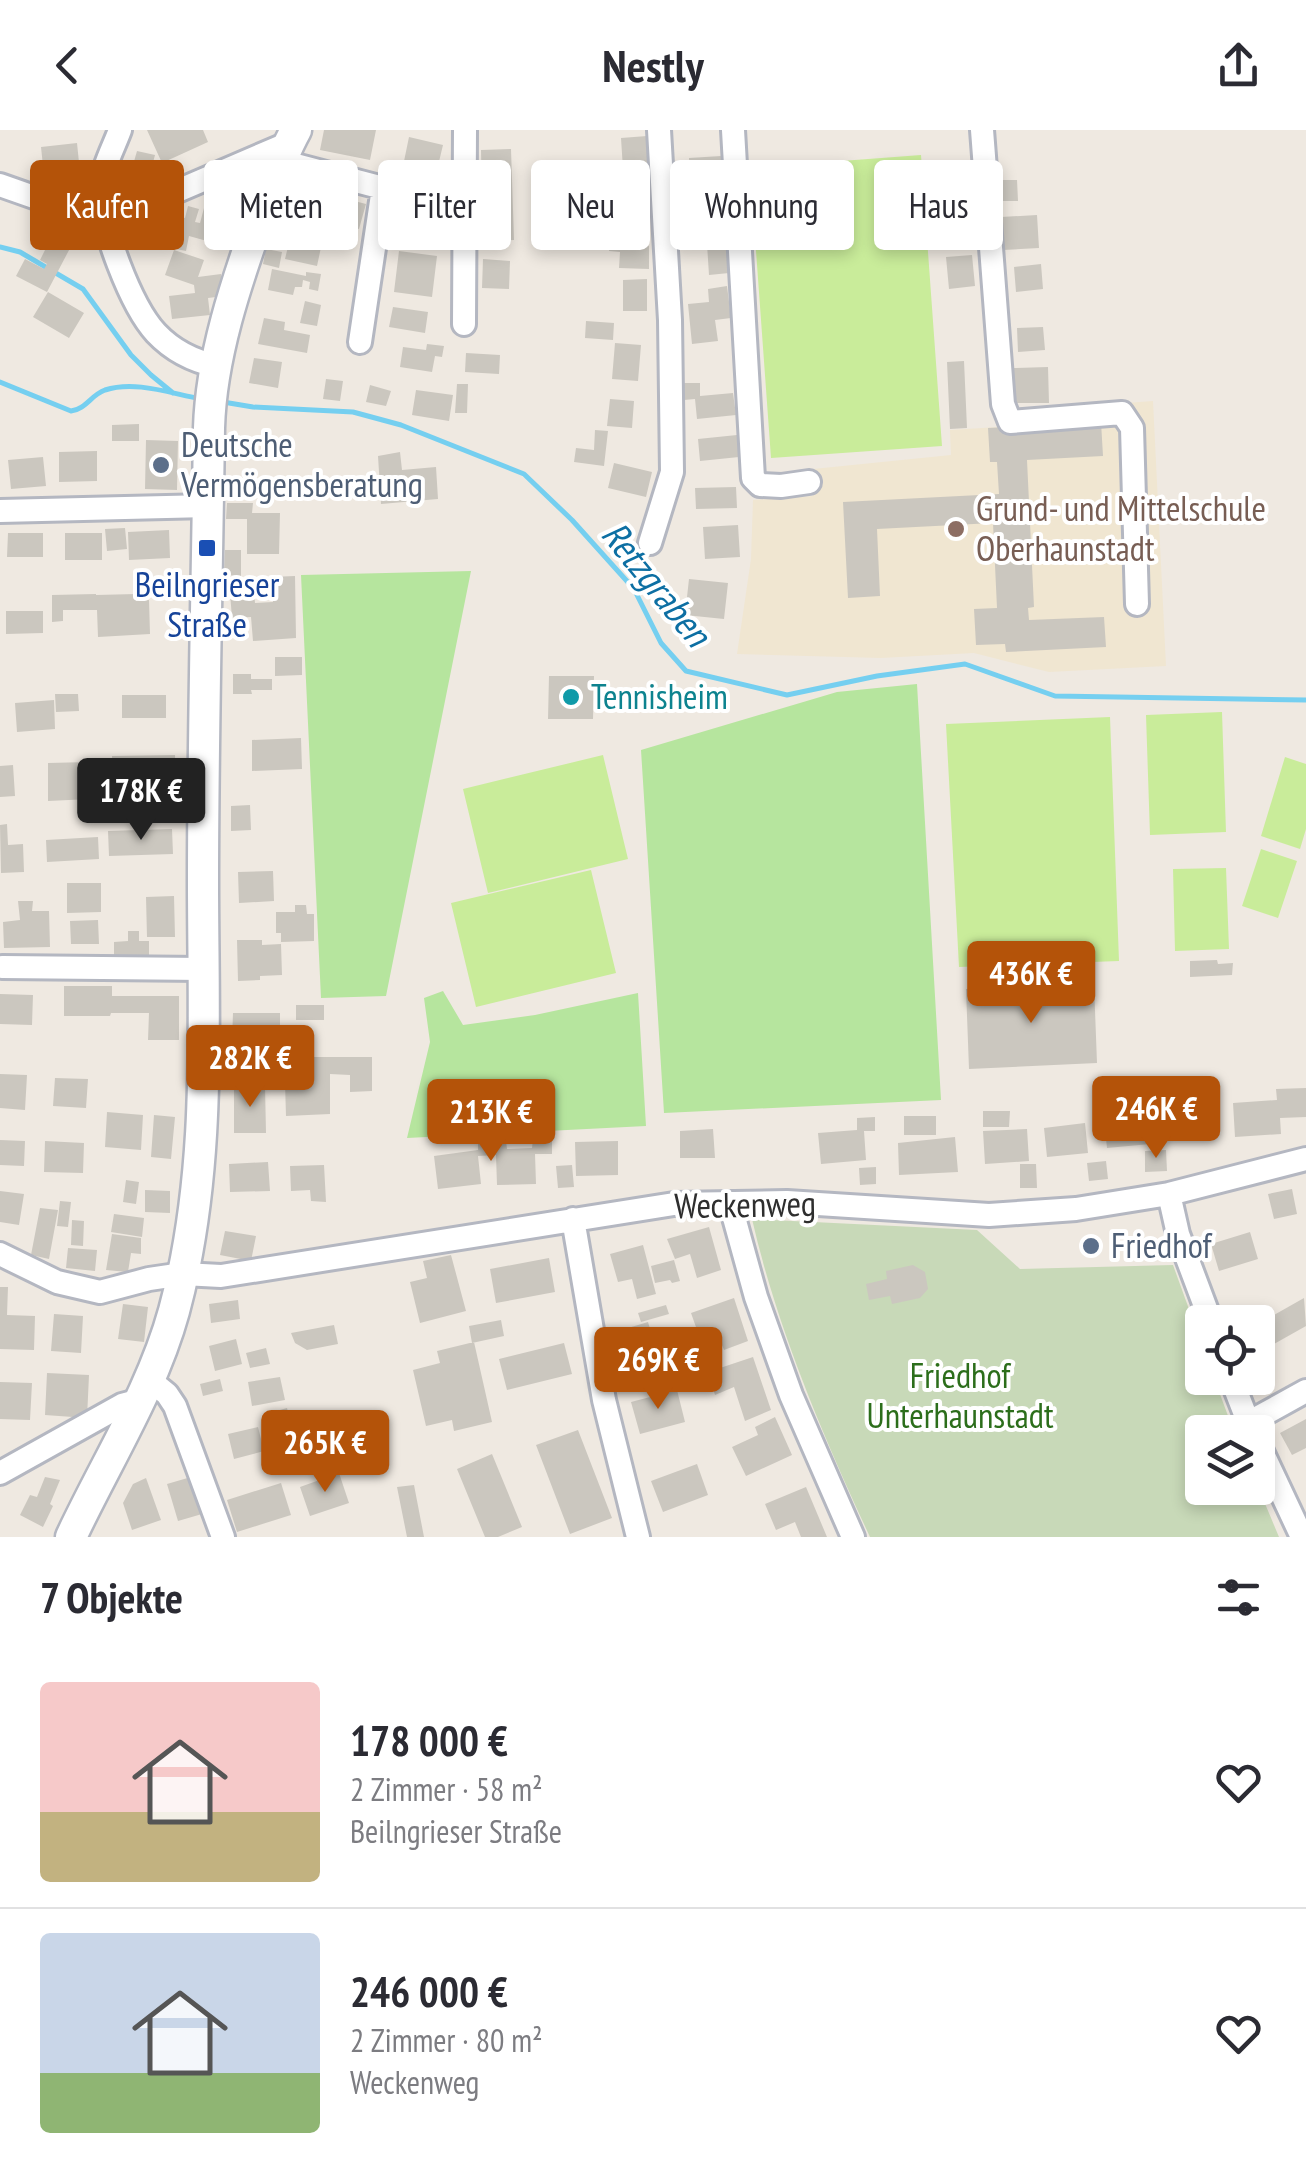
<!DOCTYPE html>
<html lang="de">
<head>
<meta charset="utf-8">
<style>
	:root { --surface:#fff; --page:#f2f2f3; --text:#2b2b33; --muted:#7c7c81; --line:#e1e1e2; --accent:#b45309 }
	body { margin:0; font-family:"PT Sans Narrow",sans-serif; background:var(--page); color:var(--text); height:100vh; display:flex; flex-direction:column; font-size:38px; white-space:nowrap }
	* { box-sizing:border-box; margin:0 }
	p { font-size:32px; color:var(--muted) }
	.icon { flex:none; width:55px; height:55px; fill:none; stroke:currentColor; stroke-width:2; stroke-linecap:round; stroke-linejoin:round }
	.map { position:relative; height:1407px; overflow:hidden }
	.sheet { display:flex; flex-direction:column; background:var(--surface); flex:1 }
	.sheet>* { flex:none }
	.guide { position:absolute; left:30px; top:30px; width:1248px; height:90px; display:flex; gap:20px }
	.fabs { position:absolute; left:1185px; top:1175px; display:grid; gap:20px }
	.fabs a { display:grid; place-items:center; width:90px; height:90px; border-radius:10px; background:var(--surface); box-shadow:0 5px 15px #0003; font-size:50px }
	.price { position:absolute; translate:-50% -85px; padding:0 22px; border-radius:10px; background:var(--accent); color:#fff; font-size:32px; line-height:65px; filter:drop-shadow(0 2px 5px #0008) }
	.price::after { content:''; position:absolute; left:50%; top:60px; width:30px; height:22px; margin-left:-15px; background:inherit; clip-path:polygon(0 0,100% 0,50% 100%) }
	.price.on { background:#222; color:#fff }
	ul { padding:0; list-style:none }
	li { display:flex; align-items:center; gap:30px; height:250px; padding:0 40px }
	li+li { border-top:2px solid var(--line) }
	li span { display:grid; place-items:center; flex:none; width:280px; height:200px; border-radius:10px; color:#555 }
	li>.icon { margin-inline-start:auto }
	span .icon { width:120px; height:120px; fill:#fffc; stroke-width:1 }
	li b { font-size:42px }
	h2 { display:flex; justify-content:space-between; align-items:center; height:120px; padding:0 40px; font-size:42px }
	.tag { padding:0 35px; border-radius:10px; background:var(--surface); box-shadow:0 5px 15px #0003; font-size:35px; line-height:90px }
	.tag.on { background:var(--accent); color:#fff }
	header { display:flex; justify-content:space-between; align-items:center; height:130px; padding:0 40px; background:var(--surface); font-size:45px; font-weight:700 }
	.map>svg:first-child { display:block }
	.education { fill:#f0e6d1 }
	.green { fill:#b6e59e }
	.cemetery { fill:#c8d9b8 }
	.pitch { fill:#c9ec9a }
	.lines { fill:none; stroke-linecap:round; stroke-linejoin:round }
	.stream { stroke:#75cff0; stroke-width:5 }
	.building { fill:#cbc7bf }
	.street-casing { stroke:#b4b7c1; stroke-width:28 }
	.secondary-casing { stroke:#b4b7c1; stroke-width:35 }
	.street { stroke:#fff; stroke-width:22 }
	.secondary { stroke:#fff; stroke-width:30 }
	.service-dot { fill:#5c6f8a; stroke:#fff; stroke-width:4 }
	.education-dot { fill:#8d6e63; stroke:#fff; stroke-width:4 }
	.transit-dot { fill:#1a4fb4; stroke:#fff; stroke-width:4 }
	.culture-dot { fill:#0f9aa8; stroke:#fff; stroke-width:4 }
	.labels { text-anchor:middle; stroke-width:8; stroke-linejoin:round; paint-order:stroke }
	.service-label { font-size:35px; fill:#4e5e75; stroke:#fff; text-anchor:start }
	.education-label { font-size:35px; fill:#785e54; stroke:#fff; text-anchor:start }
	.transit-label { font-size:35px; fill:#164399; stroke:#fff }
	.culture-label { font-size:35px; fill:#0d838f; stroke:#fff; text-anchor:start }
	.street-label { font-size:35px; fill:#2e2e2e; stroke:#fff }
	.park-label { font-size:35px; fill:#2c6e1b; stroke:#fff }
	.water-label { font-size:38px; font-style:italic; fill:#0d6fa3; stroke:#fff }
</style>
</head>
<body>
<header><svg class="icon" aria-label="back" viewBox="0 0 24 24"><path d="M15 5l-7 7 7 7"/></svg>Nestly<svg class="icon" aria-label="share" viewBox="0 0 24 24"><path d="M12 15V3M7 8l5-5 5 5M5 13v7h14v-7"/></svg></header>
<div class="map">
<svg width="1306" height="1407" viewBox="0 0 1306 1407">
	<rect width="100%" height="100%" fill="#efe9e1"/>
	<!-- education -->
	<path class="education" d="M1153 271 1166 536 1049 542 974 523 881 528 737 524 751 429 753 370 813 366V339L951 325 950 300 1061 293V278Z"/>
	<!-- green -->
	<path class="green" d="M471 441 386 866 321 868 301 445Z
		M917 554 941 970 664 983 641 620 837 562Z
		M443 861 463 895 535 885 638 863 646 996 407 1008 430 912 424 868Z"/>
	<!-- cemetery -->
	<path class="cemetery" d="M752 1089 977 1100 1020 1139 1173 1135 1202 1215V1248H1214L1234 1302H1202V1358L1258 1357 1279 1407H870C823 1306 777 1198 752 1089Z"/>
	<!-- pitch -->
	<path class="pitch" d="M921 25 942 316 771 328 750 38Z
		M1222 582 1226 702 1150 705 1146 585Z
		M1110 587 1119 831 959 837 946 594Z
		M603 625 628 729 488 763 463 659Z
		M1285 627 1306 634V699L1300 719 1261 706Z
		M1261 719 1297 731 1278 788 1242 776Z
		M1226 738 1229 819 1175 821 1173 739Z
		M591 740 616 843 476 877 451 773Z"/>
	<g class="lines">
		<!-- stream -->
		<path class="stream" d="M0 117 20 122 83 159 131 225 151 245 173 263
			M0 252 71 281C86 279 91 265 105 260 136 250 172 264 202 269
			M223 272 253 277 353 282 401 295 524 344 572 390 634 459 661 513 686 541 787 565 877 546 965 534 1055 566 1306 570"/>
	</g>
	<!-- building -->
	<path class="building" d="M147 0H203L208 12 162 33Z
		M324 0H376L370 30 320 20Z
		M647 6 649 37 623 39 621 8Z
		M409 7 443 15 436 44 403 36Z
		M77 13 81 52 45 55 41 17Z
		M511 19 514 110 483 111 481 20Z
		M137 21 155 25 151 40 133 35Z
		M721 26 726 79 711 80 707 46 690 48 689 28Z
		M966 36 968 64 944 66 942 38Z
		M604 43 646 46 645 55 603 52Z
		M999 50H1017L1018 71H999Z
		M300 57 366 74 359 99 293 81Z
		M699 66 701 104 678 105 676 68Z
		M405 67 437 73 432 99 399 92Z
		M622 69H643L642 105 606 106 607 89 622 90Z
		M188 76 199 79 195 92 200 93 204 78 238 86 229 112 210 105 207 111 189 106 186 121 166 117 169 99 165 98 169 83 185 88Z
		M1037 85 1039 118 1003 120 1001 87Z
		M57 92 78 103 47 162 16 146 25 129 44 139 47 134 40 130 47 116 34 108 39 98 51 104Z
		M292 100 323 108 317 136 285 129Z
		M610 107 619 108V115L649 116V139L619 138 620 122 609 121Z
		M727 113 729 143 709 145 707 114Z
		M266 119 282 122 279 138 263 134Z
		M174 120 204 130 198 147 221 144 224 166 208 168 210 185 172 189 169 166 195 163 194 155 165 145Z
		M399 121 437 126 432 167 394 162Z
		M972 125 975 156 949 159 946 127Z
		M483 129 510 131 509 159 482 158Z
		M1041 134 1043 159 1016 162 1014 137Z
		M272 139 306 146V142L321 144 318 161 309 159 310 152 303 150 302 157H295L293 165 268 160Z
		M647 149V181H623V150Z
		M727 156 731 188 715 190 718 211 692 214 688 174 709 172 708 159Z
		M48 162 84 183 69 208 33 187Z
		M305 171 321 175 317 196 300 193Z
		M393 177 428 182 425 203 389 197Z
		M264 188 285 192 284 200 310 205 307 223 258 214Z
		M586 191 614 193 613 210 585 208Z
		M1043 197 1045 220 1018 222 1017 198Z
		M615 213 641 215 638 251 612 249Z
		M427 214 444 216 442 227 435 226 432 242 400 237 403 217 426 220Z
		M466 223 500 225 499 244 465 242Z
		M254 228 282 232 278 258 249 253Z
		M964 231 967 298 950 299 947 232Z
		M1048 237 1049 273H1014V238Z
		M326 249 343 251 340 271 323 269Z
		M683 253H700V266L733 263 736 285 697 289 695 269 684 270Z
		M457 254H468L467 283H455Z
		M370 255 391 261 386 276 366 272Z
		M416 260 453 265 449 291 412 285Z
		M610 269 634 271 632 298 607 296Z
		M1101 292 1103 326 1027 330 1034 477 1028 478 1029 490 1104 487 1106 517 1006 522 1005 514 976 515 974 479 997 478 993 393 877 399 880 466 848 468 843 372 999 364 997 332H990L988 298Z
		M139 294V311H112V295Z
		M595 300 608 301 604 336 574 332 576 318 594 320Z
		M737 305 739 327 700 331 698 309Z
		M146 310 178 311 177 360 145 359Z
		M97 321V351L59 352V322Z
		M400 322 402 340 436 337 438 369 381 374 378 326Z
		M43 327 46 356 11 359 8 330Z
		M614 333 652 342 646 367 608 358Z
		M736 357 737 378 696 379 695 358Z
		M227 373H253L252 383H280L279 424H247V389H226Z
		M738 395 740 427 705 429 703 397Z
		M125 398 127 419 107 421 105 399Z
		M169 400 170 428 129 430 128 402Z
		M8 403H43V427H7Z
		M65 403H102V430H65Z
		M225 420H241V446L224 445Z
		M295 446 296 508 253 511 251 487 232 488 230 463 254 461 255 473 273 472 271 447Z
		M689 449 728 453 724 489 685 485Z
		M96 464V465L136 464V471L149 470 150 504 98 507 97 480H63V491L52 492V465Z
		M6 481H43V503L6 504Z
		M275 527H302V545L275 546Z
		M233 544H251V549H272V560H251L252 564H233Z
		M549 546H594L593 589H548Z
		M55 564H78L79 581 56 582Z
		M122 565H166V588H122Z
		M54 570 55 599 17 602 15 573Z
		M301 608 302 639 252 641V610Z
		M175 625 176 655H147V646L113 648 112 626Z
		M89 632 90 669 48 671V633Z
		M13 635 15 666 0 667V636Z
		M250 675 251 700 231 701V676Z
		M7 694 8 715 23 714 24 742 1 743 0 695Z
		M172 699 173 724 109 726 108 701Z
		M98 707 99 729 47 732 46 710Z
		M273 741 274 771 239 773 238 742Z
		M67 753H101V782L67 783Z
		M174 766 175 807H147L146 767Z
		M18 771H33L32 781H49L50 817 4 818 3 792 20 790Z
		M295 775H306L307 784H314V811L281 812V803H276V782H295Z
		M98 790 99 814H71L70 791Z
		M128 801H139V811H149V829L114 830V812L128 811Z
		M237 810H262V815L281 814 282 845 260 846V850L238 851Z
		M1217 830 1218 834 1233 833 1232 845 1190 847V831Z
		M1094 854 1097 933 969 939 966 859Z
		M64 856H112V866H179V910H148L149 883H111L110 886H64Z
		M0 864 33 865 32 895 0 894Z
		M296 875H324V890H296Z
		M233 883H280V911L232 910Z
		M309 927H372V961L350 962V945L330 944V984L286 986 285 953 309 952Z
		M0 944 27 945 25 980 0 978Z
		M55 948 88 949 86 978 53 976Z
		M1219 954 1220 976H1210L1212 1005 1165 1007 1163 975 1201 974 1200 956Z
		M265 956 266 1003H234V957Z
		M1306 958V987L1280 988 1281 1004 1235 1007 1233 973 1277 970 1276 959Z
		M983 981H1010L1009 997H983Z
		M107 982 143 985 141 1020 105 1017Z
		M154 985 175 987 171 1029 151 1027Z
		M1148 985 1150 1014 1107 1018 1104 989Z
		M904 986H936V1005H904Z
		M875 987V1001H864L866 1030 821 1034 818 1003 857 1000V988Z
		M1085 993 1088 1023 1047 1027 1044 998Z
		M713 999 715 1028H680V1001Z
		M1027 999 1029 1031 985 1034 983 1001Z
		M955 1007 958 1042 899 1045 898 1013Z
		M533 1009H552V1024H535L536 1054 497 1055 496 1025 478 1026 481 1054 438 1059 434 1026 478 1020V1012L506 1011 507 1019 532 1018Z
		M0 1010 25 1011 24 1036 0 1035Z
		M45 1011 84 1013 83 1043 44 1042Z
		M618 1011V1045L576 1046 575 1012Z
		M1166 1020 1167 1041 1145 1042V1021Z
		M1106 1031 1108 1049 1089 1051 1087 1033Z
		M268 1032 270 1061 230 1062 229 1034Z
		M1020 1034H1036L1037 1058H1020Z
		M324 1035 326 1072 311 1071 310 1060 291 1061 290 1036Z
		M572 1035 574 1057 558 1058 556 1036Z
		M876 1037V1054L860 1055 859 1038Z
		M126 1050 139 1052 136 1074 123 1072Z
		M1292 1059 1297 1084 1274 1089 1268 1064Z
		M145 1060 170 1061V1083L145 1082Z
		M0 1061 24 1064 19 1095 0 1092Z
		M60 1071 71 1072 68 1097 57 1096Z
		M40 1078 58 1080 49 1129 31 1125Z
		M114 1084 144 1088 142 1107 111 1102Z
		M72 1090 84 1091 83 1116 71 1115Z
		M709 1097 721 1140 697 1148 690 1124 675 1129 667 1109Z
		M225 1101 256 1106 251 1131 220 1125Z
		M1250 1102 1258 1129 1219 1141 1211 1114Z
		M112 1104 141 1108V1124L131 1123 128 1142 106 1140Z
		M643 1115 656 1164 637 1169 632 1149 618 1152 610 1124Z
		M68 1118 97 1120 95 1141 66 1138Z
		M451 1125 466 1181 420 1193 410 1152 427 1148 423 1131Z
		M549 1128 555 1162 496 1173 490 1139Z
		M674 1130 680 1151 672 1153 670 1150 655 1153 651 1136Z
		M913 1135 925 1142 928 1159 920 1168 892 1174 890 1166 869 1170 866 1154 887 1149 886 1141Z
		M0 1157H8L7 1185 35 1186 34 1220 0 1219Z
		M734 1168 748 1211 724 1220 719 1208 702 1214 691 1183Z
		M1304 1168 1306 1196 1258 1223V1194Z
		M238 1170 240 1189 211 1193 209 1174Z
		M123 1174 148 1177 144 1212 118 1209Z
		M666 1175 669 1184 641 1192 638 1183Z
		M54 1184 83 1186 81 1223 51 1221Z
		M501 1190 504 1206 472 1213 469 1196Z
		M648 1192 657 1222 627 1231 618 1201Z
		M334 1195 338 1214 307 1220 295 1213 291 1203Z
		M236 1209 242 1234 215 1241 209 1216Z
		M474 1212 492 1292 454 1301 452 1290 426 1296 413 1240 440 1233 437 1221Z
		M564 1213 572 1244 507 1260 499 1229Z
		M266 1218 270 1234 250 1238 246 1223Z
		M753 1227 771 1280 745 1291 734 1257 715 1265 708 1242Z
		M47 1243 89 1245 87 1288 45 1285Z
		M280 1247 285 1270 252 1276 248 1252Z
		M220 1249 223 1261 203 1266 200 1254Z
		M0 1252 32 1253 30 1290 0 1289Z
		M677 1260 685 1292 640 1304 631 1272Z
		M287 1278 295 1310 274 1316 266 1284Z
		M775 1287 792 1325 746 1346 732 1317 758 1305 755 1297Z
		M1306 1289V1318L1292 1325 1280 1303Z
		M258 1297 264 1321 234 1329 228 1304Z
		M578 1300 612 1388 570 1404 536 1315Z
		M492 1324 522 1397 498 1407H485L457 1339Z
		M697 1334 708 1365 663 1382 651 1351Z
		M339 1343 349 1373 310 1386 300 1357Z
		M45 1347 60 1350 50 1374 53 1376 43 1397 20 1385 30 1365 37 1367Z
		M191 1347 202 1384 178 1391 167 1354Z
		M146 1348 161 1390 132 1400 123 1373 133 1354Z
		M281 1353 291 1385 237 1402 227 1370Z
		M414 1355 424 1407H407L397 1357Z
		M806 1357 827 1407H801L795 1392 776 1400 765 1374Z"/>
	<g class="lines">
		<defs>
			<path id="street" d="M120 0C113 19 102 38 101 59 100 95 131 176 156 203 173 221 193 231 217 236
				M733 0 753 348 760 355 781 356 809 352
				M982 0 1003 274 1010 292 1122 283 1132 298 1137 474
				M280 31 383 58 360 212
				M0 55 105 92 289 13
				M464 194 465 0
				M0 381 208 376
				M650 413 672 342 670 190 659 0
				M2 837 203 839
				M1169 1064 1178 1104 1211 1192
				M730 1073 756 1167 791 1265 853 1407
				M573 1089 604 1270 638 1407
				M0 1124 57 1152 100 1162 149 1149 183 1144 221 1146 674 1074 787 1072 989 1085 1076 1079 1169 1064 1306 1029
				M1231 1248 1252 1302
				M151 1251 167 1264 175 1276 223 1407
				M1248 1293 1306 1261
				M1258 1313 1302 1407
				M0 1343 122 1275 141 1270"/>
			<path id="secondary" d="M71 1407C106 1332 152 1261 174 1181 212 1041 203 895 203 752 203 601 207 450 209 298 211 227 236 153 260 86 271 57 281 27 296 0"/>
		</defs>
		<!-- street casing -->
		<use href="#street" class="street-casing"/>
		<!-- secondary casing -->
		<use href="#secondary" class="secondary-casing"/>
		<!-- street -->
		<use href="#street" class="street"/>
		<!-- secondary -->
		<use href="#secondary" class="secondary"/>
	</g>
	<!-- markers -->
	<g class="service-dot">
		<circle cx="161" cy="335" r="10"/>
		<circle cx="1091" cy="1116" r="10"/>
	</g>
	<circle class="education-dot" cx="956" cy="399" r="10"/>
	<rect class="transit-dot" x="197" y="408" width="20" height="20" rx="5"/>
	<circle class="culture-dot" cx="571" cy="567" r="10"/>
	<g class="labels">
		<!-- service labels -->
		<g class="service-label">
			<text x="181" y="327">Deutsche<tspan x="181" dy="40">Vermögensberatung</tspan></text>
			<text x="1111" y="1128">Friedhof</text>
		</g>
		<!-- education labels -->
		<g class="education-label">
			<text x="976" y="391">Grund- und Mittelschule<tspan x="976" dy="40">Oberhaunstadt</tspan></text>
		</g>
		<!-- transit labels -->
		<g class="transit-label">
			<text x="207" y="467">Beilngrieser<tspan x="207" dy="40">Straße</tspan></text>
		</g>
		<!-- culture labels -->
		<g class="culture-label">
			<text x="591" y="579">Tennisheim</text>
		</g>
		<!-- street labels -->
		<g class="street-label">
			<text transform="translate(745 1075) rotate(-1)" y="12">Weckenweg</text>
		</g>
		<!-- park labels -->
		<g class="park-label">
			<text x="960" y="1258">Friedhof<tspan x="960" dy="40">Unterhaunstadt</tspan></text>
		</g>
		<!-- water labels -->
		<g class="water-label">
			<text transform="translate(656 454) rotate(51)" y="13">Retzgraben</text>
		</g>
	</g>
</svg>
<div class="fabs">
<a><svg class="icon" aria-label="locate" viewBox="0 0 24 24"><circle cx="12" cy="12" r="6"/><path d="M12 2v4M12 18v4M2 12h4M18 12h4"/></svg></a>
<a><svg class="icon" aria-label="layers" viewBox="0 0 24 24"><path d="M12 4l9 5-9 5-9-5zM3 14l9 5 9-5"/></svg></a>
</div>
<b class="price on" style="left:141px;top:713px">178K €</b>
<b class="price" style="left:1031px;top:896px">436K €</b>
<b class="price" style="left:250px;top:980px">282K €</b>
<b class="price" style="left:1156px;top:1031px">246K €</b>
<b class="price" style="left:491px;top:1034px">213K €</b>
<b class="price" style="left:658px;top:1282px">269K €</b>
<b class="price" style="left:325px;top:1365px">265K €</b>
<div class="guide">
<a class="tag on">Kaufen</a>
<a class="tag">Mieten</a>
<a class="tag">Filter</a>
<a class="tag">Neu</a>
<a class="tag">Wohnung</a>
<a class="tag">Haus</a>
</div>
</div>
<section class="sheet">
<h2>7 Objekte<svg class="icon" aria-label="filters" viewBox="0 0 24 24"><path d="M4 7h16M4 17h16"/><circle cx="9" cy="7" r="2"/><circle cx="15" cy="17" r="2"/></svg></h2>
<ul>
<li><span style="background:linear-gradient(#f6c9c9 65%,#c2b280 0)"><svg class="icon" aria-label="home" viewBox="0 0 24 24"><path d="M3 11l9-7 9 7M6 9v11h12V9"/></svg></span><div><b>178 000 €</b><p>2 Zimmer · 58 m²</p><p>Beilngrieser Straße</p></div><svg class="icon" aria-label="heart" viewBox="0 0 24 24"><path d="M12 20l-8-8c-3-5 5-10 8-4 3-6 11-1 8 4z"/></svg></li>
<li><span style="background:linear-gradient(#c9d6e8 70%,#8fb573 0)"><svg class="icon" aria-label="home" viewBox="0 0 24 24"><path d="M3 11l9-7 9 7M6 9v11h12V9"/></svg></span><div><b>246 000 €</b><p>2 Zimmer · 80 m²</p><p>Weckenweg</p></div><svg class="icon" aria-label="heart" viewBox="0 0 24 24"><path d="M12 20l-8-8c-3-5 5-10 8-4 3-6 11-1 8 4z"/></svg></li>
</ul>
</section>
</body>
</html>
